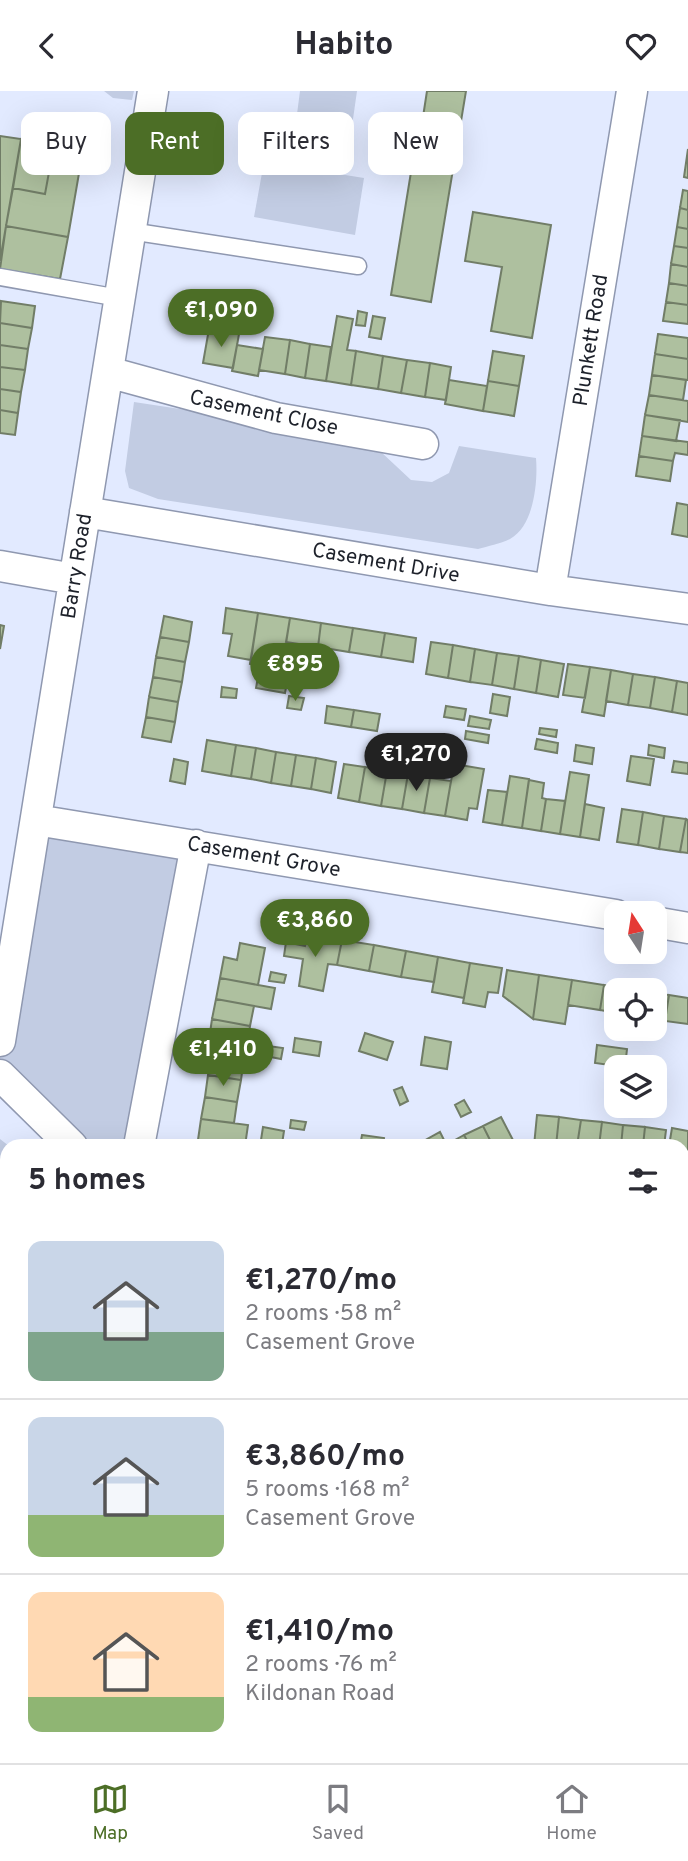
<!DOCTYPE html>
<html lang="en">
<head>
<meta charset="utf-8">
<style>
	:root { --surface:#fff; --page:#f7f7f7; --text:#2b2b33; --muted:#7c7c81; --line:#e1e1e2; --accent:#4c6e26 }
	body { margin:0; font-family:Overpass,sans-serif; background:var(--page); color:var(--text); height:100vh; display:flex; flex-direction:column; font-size:26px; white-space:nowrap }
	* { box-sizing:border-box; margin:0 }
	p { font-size:23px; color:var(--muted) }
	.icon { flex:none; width:38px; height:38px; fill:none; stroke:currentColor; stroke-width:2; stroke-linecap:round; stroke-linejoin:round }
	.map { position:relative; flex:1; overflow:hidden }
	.details { position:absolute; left:0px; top:1048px; width:690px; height:625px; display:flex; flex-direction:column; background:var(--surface); border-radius:21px 21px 0 0; box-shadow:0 7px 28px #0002 }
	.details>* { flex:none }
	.guide { position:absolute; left:21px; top:21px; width:648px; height:63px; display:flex; gap:14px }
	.needle { width:46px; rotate:348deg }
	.tools { position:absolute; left:604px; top:810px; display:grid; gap:14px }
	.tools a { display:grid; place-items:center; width:63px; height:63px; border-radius:14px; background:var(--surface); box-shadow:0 7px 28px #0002; font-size:35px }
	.price { position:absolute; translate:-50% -60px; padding:0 16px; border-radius:24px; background:var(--accent); color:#fff; font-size:23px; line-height:46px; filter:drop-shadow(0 2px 4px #0008) }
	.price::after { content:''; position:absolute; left:50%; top:42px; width:21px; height:16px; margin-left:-10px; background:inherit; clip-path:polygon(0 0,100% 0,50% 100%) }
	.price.current { background:#222; color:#fff }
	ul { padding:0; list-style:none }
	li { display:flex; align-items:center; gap:21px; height:175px; padding:0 28px }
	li+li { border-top:2px solid var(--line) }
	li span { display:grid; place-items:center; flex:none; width:196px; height:140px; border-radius:14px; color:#555 }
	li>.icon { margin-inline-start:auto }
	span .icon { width:84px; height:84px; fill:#fffc; stroke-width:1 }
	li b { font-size:30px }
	h2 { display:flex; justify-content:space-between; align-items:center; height:84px; padding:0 28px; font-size:30px }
	.chip { padding:0 24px; border-radius:14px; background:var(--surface); box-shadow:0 7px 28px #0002; font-size:24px; line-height:63px }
	.chip.current { background:var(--accent); color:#fff }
	header { display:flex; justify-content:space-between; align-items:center; height:91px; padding:0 28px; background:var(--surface); font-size:32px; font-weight:700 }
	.tab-bar { display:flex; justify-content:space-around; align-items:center; height:98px; border-top:2px solid var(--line); background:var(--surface); font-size:19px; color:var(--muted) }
	.tab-bar a { display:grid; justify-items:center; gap:4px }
	.tab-bar .current { color:var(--accent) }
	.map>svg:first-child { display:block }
	.green { fill:#c2cce3 }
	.building { fill:#aec09f; stroke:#717d67; stroke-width:2 }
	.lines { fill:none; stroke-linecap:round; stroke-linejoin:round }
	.service-casing { stroke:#8f98b0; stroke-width:19 }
	.minor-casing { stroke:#8f98b0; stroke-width:33 }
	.service { stroke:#fff; stroke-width:16 }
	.minor { stroke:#fff; stroke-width:30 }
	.labels { text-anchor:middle; stroke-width:6; stroke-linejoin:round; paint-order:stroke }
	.street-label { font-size:21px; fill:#1d212a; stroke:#fff }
</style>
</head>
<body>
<header><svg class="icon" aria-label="back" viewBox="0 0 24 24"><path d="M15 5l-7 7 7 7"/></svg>Habito<svg class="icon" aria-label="heart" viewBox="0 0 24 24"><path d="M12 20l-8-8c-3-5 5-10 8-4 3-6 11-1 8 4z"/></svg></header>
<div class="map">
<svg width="688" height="1672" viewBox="0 0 688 1672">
	<rect width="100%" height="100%" fill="#e2eaff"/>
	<!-- green -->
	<path class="green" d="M104 0H134L132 9 113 7Z
		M300 0H357L346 77 291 69Z
		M264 71 364 87 355 144 254 126Z
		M134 311 365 346 411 389 432 391 449 382 459 355 536 367C538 391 534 435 510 448 500 453 488 455 478 458L158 408 129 397 125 380Z
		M34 728 195 754 139 1055H74L0 982V939Z
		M0 1048 9 1055 7 1610 0 1609Z"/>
	<!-- building -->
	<path class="building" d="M427 0H466L431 211 391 204 412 75 396 72 403 36 421 39Z
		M0 45 21 48 0 170Z
		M21 48 54 54 45 103 13 97Z
		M54 54 83 59 68 146 6 135 13 97 45 103Z
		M688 58V87L684 86Z
		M683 99 688 100V119L680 117Z
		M680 117 688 119V138L677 136Z
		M473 121 551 134 532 247 491 240 502 176 465 170Z
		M6 135 68 146 60 188 0 178Z
		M677 136 688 138V157L674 155Z
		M674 155 688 157V176L671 173Z
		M671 173 688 176V195L669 192Z
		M669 192 688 195V214L666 211Z
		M214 204 244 209 239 243 209 238Z
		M1 210 35 215 32 237 0 232Z
		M666 211 688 214V233L663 230Z
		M358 220 367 222 365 235 356 234Z
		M337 225 353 228 347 259 356 260 351 294 326 290Z
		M373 225 385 227 381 248 369 246Z
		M0 232 32 237 28 258 0 254Z
		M209 238 239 243 233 277 203 272Z
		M658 243 688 247V268L655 263Z
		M265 246 290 249 285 283 259 279Z
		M290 249 310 253 305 287 285 283Z
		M310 253 331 256 326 290 305 287Z
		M0 254 28 258 25 279 0 276Z
		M237 254 263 258 258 285 232 280Z
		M356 260 383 265 378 298 351 294Z
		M493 260 524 265 519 295 488 290Z
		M655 263 688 268V289L652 284Z
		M383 265 407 269 401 302 378 298Z
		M407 269 430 272 425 306 401 302Z
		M430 272 451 276 446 309 425 306Z
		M0 276 25 279 21 301 0 298Z
		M652 284 686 289 683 309 649 304Z
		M449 289 487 295 483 320 445 313Z
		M488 290 519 295 514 325 483 320Z
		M0 298 21 301 18 322 0 319Z
		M649 304 688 310V331L645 324Z
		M0 319 18 322 15 344 0 342Z
		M645 324 680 329 676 350 642 345Z
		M642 345 688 351V364L675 362 673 370 639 365Z
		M639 365 673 370 670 390 636 385Z
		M677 412 688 414V446L672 443Z
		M226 517 258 522 251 569 228 565 232 543 223 542Z
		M258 522 290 527 282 578 250 573Z
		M164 525 192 531 189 551 160 546Z
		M290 527 321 532 318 556 286 551Z
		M321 532 353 537 349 561 318 556Z
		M0 534 4 535 0 558Z
		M353 537 385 542 381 566 349 561Z
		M385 542 416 547 413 571 381 566Z
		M160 546 189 551 185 571 156 566Z
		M431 551 453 554 448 587 426 583Z
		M453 554 475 558 470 591 448 587Z
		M475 558 497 562 492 594 470 591Z
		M497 562 519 565 514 598 492 594Z
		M519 565 541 569 536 602 514 598Z
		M156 566 185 571 182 591 153 586Z
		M541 569 564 573 558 606 536 602Z
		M568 573 590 576 585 607 563 604Z
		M590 576 611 579 604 625 582 621Z
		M611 579 633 583 628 614 606 610Z
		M633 583 655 586 650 617 628 614Z
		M153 586 182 591 178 611 149 606Z
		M258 586 287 591 285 602 256 597Z
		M655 586 677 590 672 621 650 617Z
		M677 590 688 592V624L672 621Z
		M222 596 237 598 236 607 221 606Z
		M493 603 510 606 507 625 490 622Z
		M289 605 304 607 301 619 287 617Z
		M149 606 178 611 175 631 146 626Z
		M327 615 354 619 351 636 325 632Z
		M446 615 466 618 464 629 444 626Z
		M354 619 380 623 377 640 351 636Z
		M470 625 491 629 489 638 468 635Z
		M146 626 175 631 171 651 142 646Z
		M540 637 557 639 556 646 539 643Z
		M466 640 489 644 488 652 465 648Z
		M537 648 558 652 557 662 535 658Z
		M207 649 236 654 231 685 202 680Z
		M236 654 256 657 251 688 231 685Z
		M576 654 594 657 592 673 574 670Z
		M649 654 665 657 664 667 648 664Z
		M256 657 276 661 271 692 251 688Z
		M276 661 296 664 291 695 271 692Z
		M296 664 316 667 311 698 291 695Z
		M631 665 654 668 650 694 627 690Z
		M316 667 336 671 331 702 311 698Z
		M174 668 188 671 185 693 170 690Z
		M674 670 688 672V683L672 681Z
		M344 673 365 676 359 711 338 707Z
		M454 673 484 678 477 718 469 717 467 729 445 725Z
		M365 676 387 680 381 715 359 711Z
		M387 680 408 683 402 718 381 715Z
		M570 681 589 684 580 746 560 743Z
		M408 683 430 687 424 722 402 718Z
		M510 685 529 688 522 737 502 734Z
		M430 687 451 690 445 725 424 722Z
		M529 689 544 692 542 707 546 708 541 740 522 737Z
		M488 699 507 701 502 734 483 731Z
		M546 708 565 710 560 743 541 740Z
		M585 713 604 717 599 749 580 746Z
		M622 718 643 721 638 754 617 751Z
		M643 721 664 725 659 758 638 754Z
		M664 725 686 728 680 761 659 758Z
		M686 728 688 729V762L680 761Z
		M307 843 342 849 337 874 328 873 323 900 299 895 303 868 284 865 286 851 305 855Z
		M342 849 374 854 369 880 337 874Z
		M240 852 265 857 258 894 220 887 224 866 237 869Z
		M374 854 406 860 401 886 369 880Z
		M406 860 438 866 434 891 401 886Z
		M438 866 470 872 464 907 432 901Z
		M470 872 502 877 498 902 488 901 485 916 463 912Z
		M507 879 539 884 533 928 503 905Z
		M271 881 286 884 284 892 269 890Z
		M539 884 572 889 565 933 533 928Z
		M220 887 275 897 271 918 216 908Z
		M572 889 604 894 600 919 568 914Z
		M604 894 636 899V900H616V922L600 919Z
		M654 902 669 904 665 930 654 928Z
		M669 904 688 907V933L665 930Z
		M216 908 254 915 250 935 212 928Z
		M212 928 250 935 247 956 209 949Z
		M365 942 393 951 387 969 359 960Z
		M425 946 451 951 447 978 421 974Z
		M295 947 321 951 319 965 293 961Z
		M261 954 283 957 281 968 260 964Z
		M597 954 627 958 625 976 595 972Z
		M211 962 244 967 241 989 208 984Z
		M208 984 241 989 237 1011 205 1006Z
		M402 996 408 1010 400 1014 394 999Z
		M205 1006 237 1011 234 1032 201 1028Z
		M464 1009 471 1021 461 1026 455 1014Z
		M537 1024 559 1026 556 1055H534Z
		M501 1026 515 1053 510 1055H493L483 1035Z
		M559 1026 581 1029 577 1055H556Z
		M201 1028 248 1034 245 1055 198 1049Z
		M291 1029 306 1031 304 1039 290 1037Z
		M581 1029 602 1031 599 1055H577Z
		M602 1031 623 1034 621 1055H599Z
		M623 1034 645 1036 643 1055H621Z
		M483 1035 493 1055H470L464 1044Z
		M263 1036 284 1040 282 1053 261 1049Z
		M645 1036 666 1039 664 1055H643Z
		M672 1037 688 1040V1073L682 1072V1055H669Z
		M440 1041 447 1055H424L422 1051Z
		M362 1044 384 1047 383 1055H360Z
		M464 1044 470 1055H447L446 1054Z
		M198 1049 231 1054 230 1055H197Z
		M682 1291 688 1292V1326L682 1325Z
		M684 1422 688 1423V1459L682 1458Z
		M682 1557 688 1558V1591L682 1590Z
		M360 1666H389L390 1671 361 1672Z
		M462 1666 443 1672H411L410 1667Z"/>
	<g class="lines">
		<defs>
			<path id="service" d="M130 140 358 175
				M0 186 119 207"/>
			<path id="minor" d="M108 281 276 327 423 353
				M85 421 550 499 688 518
				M0 475 74 488
				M550 499 632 0
				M36 729 616 824
				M654 831 688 837
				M0 950 153 0
				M0 984 72 1055
				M139 1055 196 754
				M682 1218 688 1219
				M682 1516H688
				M0 1639 7 1640
				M188 1666 230 1672
				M313 1666 314 1672"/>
		</defs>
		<!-- service casing -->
		<use href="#service" class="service-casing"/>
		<!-- minor casing -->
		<use href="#minor" class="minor-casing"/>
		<!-- service -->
		<use href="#service" class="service"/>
		<!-- minor -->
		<use href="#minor" class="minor"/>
	</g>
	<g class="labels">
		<!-- street labels -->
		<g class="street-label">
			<text transform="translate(590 249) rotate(-81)" y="7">Plunkett Road</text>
			<text transform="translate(264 321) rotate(12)" y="7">Casement Close</text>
			<text transform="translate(386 471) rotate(10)" y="7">Casement Drive</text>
			<text transform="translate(76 475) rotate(-81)" y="7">Barry Road</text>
			<text transform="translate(264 765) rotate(10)" y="7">Casement Grove</text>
		</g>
	</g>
</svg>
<div class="tools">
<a><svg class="needle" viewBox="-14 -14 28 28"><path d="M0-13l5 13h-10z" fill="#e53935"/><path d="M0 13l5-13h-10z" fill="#7c7c81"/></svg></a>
<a><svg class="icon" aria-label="locate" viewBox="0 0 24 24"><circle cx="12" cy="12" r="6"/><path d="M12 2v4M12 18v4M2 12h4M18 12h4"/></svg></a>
<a><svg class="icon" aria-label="layers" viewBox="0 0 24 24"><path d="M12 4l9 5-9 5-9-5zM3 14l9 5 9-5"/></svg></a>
</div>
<b class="price" style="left:221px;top:258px">€1,090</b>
<b class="price" style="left:295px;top:612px">€895</b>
<b class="price current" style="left:416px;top:702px">€1,270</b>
<b class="price" style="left:315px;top:868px">€3,860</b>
<b class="price" style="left:223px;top:997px">€1,410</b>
<div class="guide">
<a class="chip">Buy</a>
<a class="chip current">Rent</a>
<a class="chip">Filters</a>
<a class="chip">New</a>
</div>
<section class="details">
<h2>5 homes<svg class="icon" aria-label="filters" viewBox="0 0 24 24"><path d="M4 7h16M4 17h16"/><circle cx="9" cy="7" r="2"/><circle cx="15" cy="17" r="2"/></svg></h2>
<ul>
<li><span style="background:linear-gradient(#c9d6e8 65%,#7fa58c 0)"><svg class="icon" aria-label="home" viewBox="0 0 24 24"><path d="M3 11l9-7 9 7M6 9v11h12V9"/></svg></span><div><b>€1,270/mo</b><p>2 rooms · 58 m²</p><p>Casement Grove</p></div></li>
<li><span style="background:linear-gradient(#c9d6e8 70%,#8fb573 0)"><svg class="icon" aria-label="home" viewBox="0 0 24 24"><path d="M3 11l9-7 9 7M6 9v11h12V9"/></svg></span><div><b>€3,860/mo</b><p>5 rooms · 168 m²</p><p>Casement Grove</p></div></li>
<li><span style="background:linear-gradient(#ffd9b3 75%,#8fb573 0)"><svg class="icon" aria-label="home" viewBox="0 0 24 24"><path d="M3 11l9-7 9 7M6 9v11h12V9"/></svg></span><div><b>€1,410/mo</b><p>2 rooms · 76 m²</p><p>Kildonan Road</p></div></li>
</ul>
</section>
</div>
<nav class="tab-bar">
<a class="current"><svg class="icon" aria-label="map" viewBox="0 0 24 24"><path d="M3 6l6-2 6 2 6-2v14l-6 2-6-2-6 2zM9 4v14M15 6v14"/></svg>Map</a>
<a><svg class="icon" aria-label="saved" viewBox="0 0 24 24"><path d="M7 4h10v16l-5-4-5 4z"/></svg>Saved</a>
<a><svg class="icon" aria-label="home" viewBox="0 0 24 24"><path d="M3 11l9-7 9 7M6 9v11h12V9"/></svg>Home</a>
</nav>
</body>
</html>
